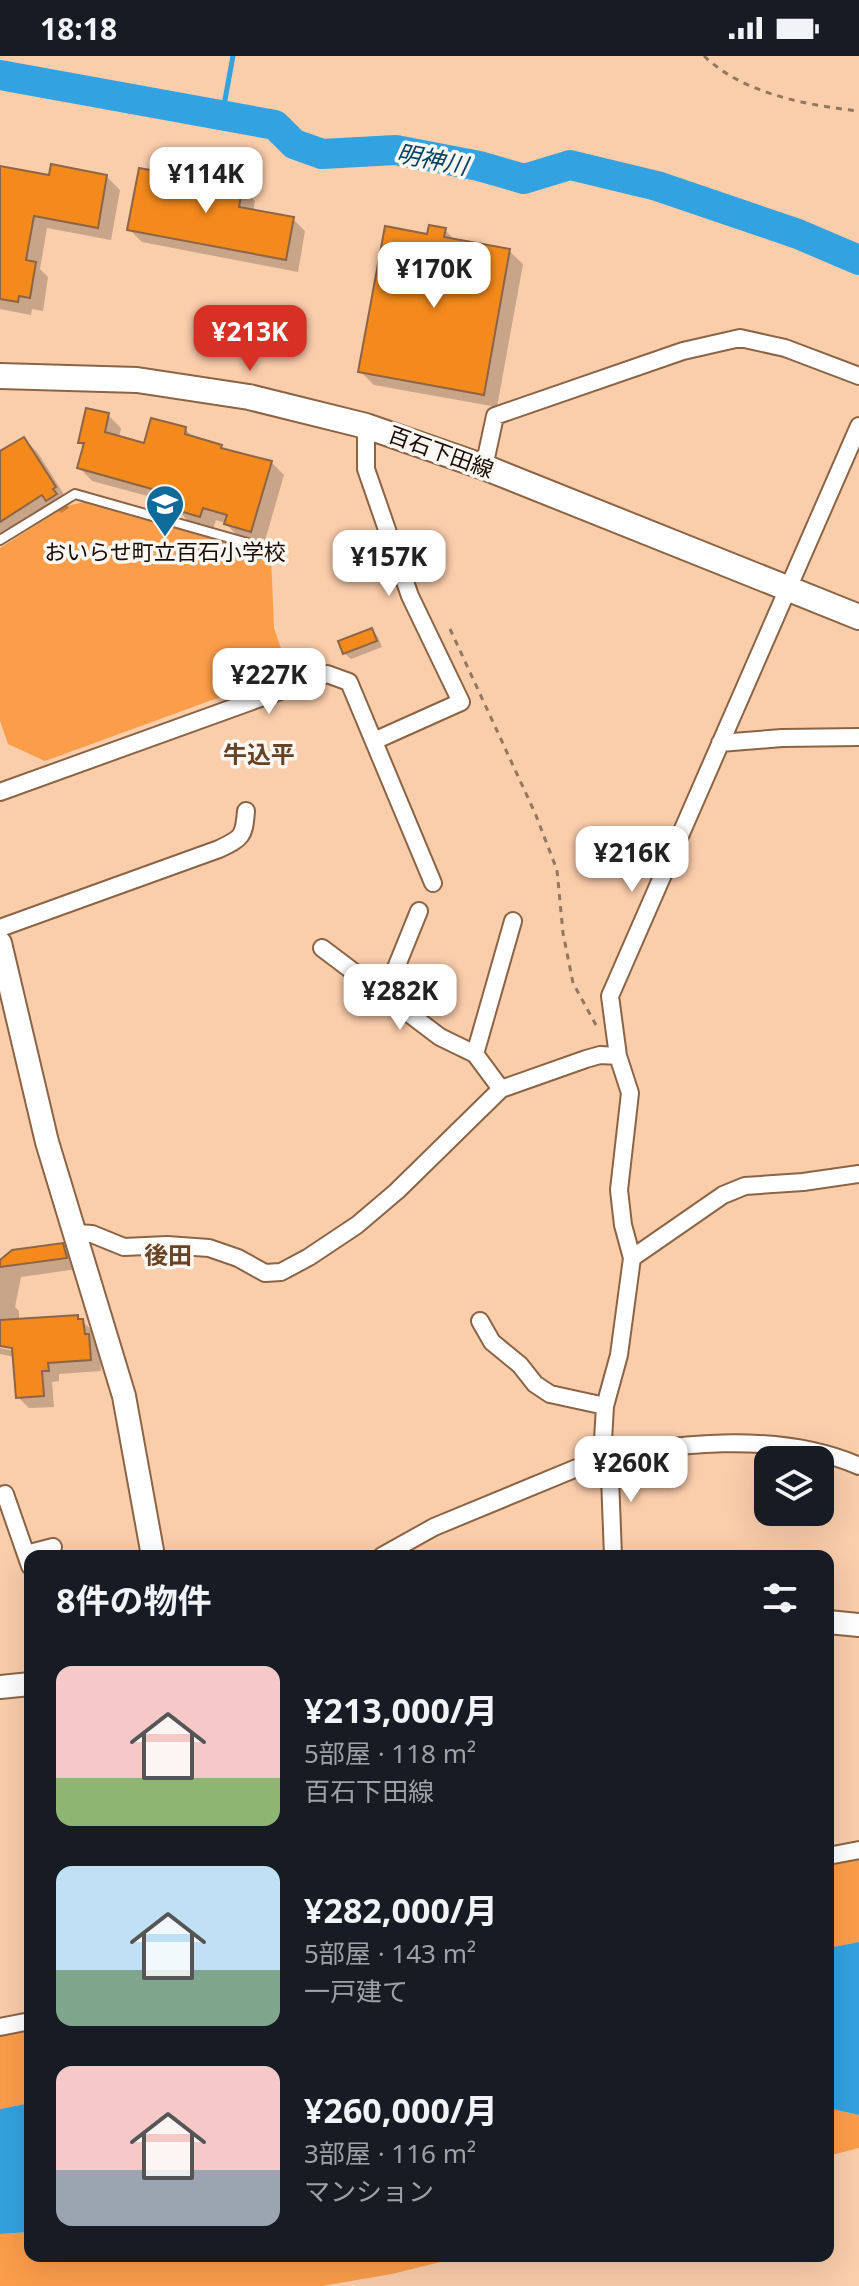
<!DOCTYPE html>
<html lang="ja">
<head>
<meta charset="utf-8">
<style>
	:root { --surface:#171b24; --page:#242831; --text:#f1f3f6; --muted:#9ea1a6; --accent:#d93025 }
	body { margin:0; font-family:"Noto Sans","Noto Sans JP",sans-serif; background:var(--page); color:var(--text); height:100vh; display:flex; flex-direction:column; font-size:30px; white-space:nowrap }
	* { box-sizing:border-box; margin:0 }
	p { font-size:26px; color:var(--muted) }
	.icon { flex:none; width:44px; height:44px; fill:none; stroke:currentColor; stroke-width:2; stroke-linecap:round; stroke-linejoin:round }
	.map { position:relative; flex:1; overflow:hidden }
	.sheet { position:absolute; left:24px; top:1494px; width:810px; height:712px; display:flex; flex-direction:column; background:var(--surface); border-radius:16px; box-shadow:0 8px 32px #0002 }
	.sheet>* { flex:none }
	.fabs { position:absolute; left:754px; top:1390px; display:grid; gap:16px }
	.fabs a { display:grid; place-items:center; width:80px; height:80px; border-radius:16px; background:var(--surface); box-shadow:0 8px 32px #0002; font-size:40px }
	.price { position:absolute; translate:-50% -68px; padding:0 18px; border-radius:16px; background:#fff; color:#222; font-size:26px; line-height:52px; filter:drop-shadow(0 2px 4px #0008) }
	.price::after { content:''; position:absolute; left:50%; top:48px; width:24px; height:18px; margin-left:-12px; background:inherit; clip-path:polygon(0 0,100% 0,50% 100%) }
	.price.active { background:var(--accent); color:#fff }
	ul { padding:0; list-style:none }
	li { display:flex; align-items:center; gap:24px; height:200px; padding:0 32px }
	li span { display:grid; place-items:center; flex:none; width:224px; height:160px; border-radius:16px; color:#555 }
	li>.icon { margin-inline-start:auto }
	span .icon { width:96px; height:96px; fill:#fffc; stroke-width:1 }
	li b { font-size:34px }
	h2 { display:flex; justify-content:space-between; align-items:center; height:96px; padding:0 32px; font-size:34px }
	.status { display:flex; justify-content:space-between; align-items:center; height:56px; padding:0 40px; background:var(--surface); direction:ltr }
	.status svg { height:22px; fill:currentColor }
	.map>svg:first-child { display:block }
	.green { fill:#fc9d4a }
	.water { fill:#33a2e0 }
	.shadow { fill:#0003 }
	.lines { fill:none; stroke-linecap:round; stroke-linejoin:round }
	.stream { stroke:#33a2e0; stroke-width:5 }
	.river { stroke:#33a2e0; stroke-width:30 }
	.building { fill:#f48a1c; stroke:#8d6546; stroke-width:2 }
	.service-casing { stroke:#8b6445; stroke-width:12 }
	.minor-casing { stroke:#8b6445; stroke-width:20 }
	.tertiary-casing { stroke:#8b6445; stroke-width:26 }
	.secondary-casing { stroke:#8b6445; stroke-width:28 }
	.path { stroke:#95765f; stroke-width:3; stroke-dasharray:6 6; stroke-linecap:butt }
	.service { stroke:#fff; stroke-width:8 }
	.minor { stroke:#fff; stroke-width:16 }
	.tertiary { stroke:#fff; stroke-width:22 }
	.secondary { stroke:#fff; stroke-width:24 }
	.labels { text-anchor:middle; stroke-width:7; stroke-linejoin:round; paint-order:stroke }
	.street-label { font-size:22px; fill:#1a0b02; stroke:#fbf7f3 }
	.poi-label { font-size:22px; fill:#1a0b02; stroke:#fbf7f3 }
	.water-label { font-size:24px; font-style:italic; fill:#024161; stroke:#fbf7f3 }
	.neighbourhood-label { font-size:24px; font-weight:bold; fill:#674223; stroke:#fbf7f3 }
</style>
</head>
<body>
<div class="status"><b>18:18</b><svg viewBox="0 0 49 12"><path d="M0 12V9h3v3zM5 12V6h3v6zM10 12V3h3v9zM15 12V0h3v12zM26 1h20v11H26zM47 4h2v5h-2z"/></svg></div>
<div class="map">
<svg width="859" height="2230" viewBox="0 0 859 2230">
	<rect width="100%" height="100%" fill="#facdab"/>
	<!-- green -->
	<path class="green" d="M85 446 271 500 274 572 289 616 45 705 8 688 0 665V492L66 450Z
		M859 1803V1886L828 1892V1809Z
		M30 1973V2047L0 2053V1979Z
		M828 2052 859 2059V2092L828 2100Z
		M30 2176V2200H465L392 2218 322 2230H0V2178Z"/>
	<!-- water -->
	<path class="water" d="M859 1886V2059L828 2052V1892Z
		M30 2047V2176L0 2178V2053Z"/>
	<!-- shadow -->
	<path class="shadow" d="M0 112 51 122 106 120 120 134 111 184 47 172 40 213 48 221 43 255 32 253 31 259 0 253Z
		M242 132 255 145 253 156 293 163 305 175 298 216 142 186 129 173Z
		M445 174 456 185 509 195 523 208 497 351 374 329 361 316Z
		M108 359 121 372 119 382 145 389 185 373 195 383 221 390 225 395 271 406 284 419 264 488 239 481 225 467 216 464 213 473 189 466 176 452 177 448 92 425 79 411 85 392 80 387Z
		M24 383 38 397 68 445 65 447 69 452 61 457 56 452 0 487V398Z
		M372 574 378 581 382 591 351 603 344 597Z
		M62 1190 74 1201 77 1213 21 1221 15 1251 19 1255V1265L77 1261 94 1276 95 1287 100 1292 101 1315 59 1318V1325L52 1326 54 1351 29 1352 18 1341 15 1301 0 1298V1292L21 1296 22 1292 0 1288V1206Z"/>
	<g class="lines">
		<!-- stream -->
		<path class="stream" d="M222 60 233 0"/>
		<!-- river -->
		<path class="river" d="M0 19 275 69 294 88 322 98 396 94 479 110 524 123 570 109 657 130 798 178 859 204"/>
	</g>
	<!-- building -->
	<path class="building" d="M51 108 107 119 98 172 34 160 26 204 36 206 30 242 19 240 18 246 0 243V110L49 119Z
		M139 112 243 130 239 151 294 161 286 204 127 174Z
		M429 169 446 172 444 181 510 193 484 339 358 316 385 170 427 178Z
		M86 352 109 357 105 376 144 387 151 362 186 371 185 378 222 389 221 392 272 405 251 476 224 468 227 459 203 452 200 461 173 453 177 440 77 412 84 387H78Z
		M24 381 56 431 53 433 57 438 46 445 42 439 0 466V395Z
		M372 572 377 585 343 598 338 585Z
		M63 1187 67 1202 0 1211V1204L12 1194Z
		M78 1259V1263H83L85 1278H89L91 1304 48 1307 49 1315H42L44 1340 16 1342 12 1292 0 1290V1264Z"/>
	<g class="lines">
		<defs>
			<path id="service" d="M0 484 75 438 258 490"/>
			<path id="minor" d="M366 370V413L410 540 461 646 374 685
				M484 411 495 360 683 295 740 282 785 292 859 320
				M720 687 782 682 859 681
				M0 736 327 618 349 626 433 827
				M0 872 219 793C242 782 244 781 246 755
				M322 892 440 981 475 998 501 1033
				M385 939 419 855
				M475 998 513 865
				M76 1177 92 1178 124 1191 167 1189 209 1192 238 1202 265 1217 281 1216 309 1201 357 1169 397 1135 501 1033 586 1003 600 999 618 1000
				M632 1202 723 1139 745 1130 803 1126 859 1118
				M480 1265 492 1286 520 1309 535 1328 550 1338 605 1350
				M5 1438 30 1510
				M26 1498 53 1491
				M382 1500 434 1471 584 1409C666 1385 780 1375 859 1410
				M613 1500 610 1421 603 1384 605 1350 619 1299 632 1202 623 1169 619 1134 630 1037 618 1000 610 940 859 370
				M828 1800 859 1794
				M0 1971 30 1965"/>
			<path id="tertiary" d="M0 887 47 1086 124 1340 153 1500
				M828 1566 859 1569
				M0 1631 30 1628"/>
			<path id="secondary" d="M0 320 137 324 249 341 366 370 484 411 859 561"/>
		</defs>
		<!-- service casing -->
		<use href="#service" class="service-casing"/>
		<!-- minor casing -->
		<use href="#minor" class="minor-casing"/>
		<!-- tertiary casing -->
		<use href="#tertiary" class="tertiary-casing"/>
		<!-- secondary casing -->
		<use href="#secondary" class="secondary-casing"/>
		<!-- path -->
		<path class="path" d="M704 0C744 38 806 49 859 55
			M450 573 535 757 557 814 563 877 573 927 597 971"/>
		<!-- service -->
		<use href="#service" class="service"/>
		<!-- minor -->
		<use href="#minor" class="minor"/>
		<!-- tertiary -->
		<use href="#tertiary" class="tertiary"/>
		<!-- secondary -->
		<use href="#secondary" class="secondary"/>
	</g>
	<!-- icons -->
	<defs>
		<symbol id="school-pin" viewBox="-11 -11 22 30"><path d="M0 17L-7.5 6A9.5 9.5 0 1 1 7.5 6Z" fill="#0e6b9a" stroke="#fbf7f3"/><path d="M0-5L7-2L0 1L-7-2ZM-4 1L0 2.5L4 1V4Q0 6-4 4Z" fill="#fff"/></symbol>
	</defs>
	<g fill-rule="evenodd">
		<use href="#school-pin" x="143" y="426" width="44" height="60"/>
	</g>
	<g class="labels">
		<!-- street labels -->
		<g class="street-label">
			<text transform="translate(441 396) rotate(20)" y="8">百石下田線</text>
		</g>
		<!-- poi labels -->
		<g class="poi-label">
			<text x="165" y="504">おいらせ町立百石小学校</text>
		</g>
		<!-- water labels -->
		<g class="water-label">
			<text transform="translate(432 104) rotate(11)" y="8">明神川</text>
		</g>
		<!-- neighbourhood labels -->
		<g class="neighbourhood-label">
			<text x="259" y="707">牛込平</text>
			<text x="168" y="1208">後田</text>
		</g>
	</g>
</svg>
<div class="fabs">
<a><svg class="icon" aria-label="layers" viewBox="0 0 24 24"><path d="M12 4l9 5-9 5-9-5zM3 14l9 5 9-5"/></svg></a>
</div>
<b class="price" style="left:206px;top:159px">¥114K</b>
<b class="price" style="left:434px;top:254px">¥170K</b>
<b class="price active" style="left:250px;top:317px">¥213K</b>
<b class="price" style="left:389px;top:542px">¥157K</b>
<b class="price" style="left:269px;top:660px">¥227K</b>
<b class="price" style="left:632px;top:838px">¥216K</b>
<b class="price" style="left:400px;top:976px">¥282K</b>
<b class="price" style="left:631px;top:1448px">¥260K</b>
<section class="sheet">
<h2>8件の物件<svg class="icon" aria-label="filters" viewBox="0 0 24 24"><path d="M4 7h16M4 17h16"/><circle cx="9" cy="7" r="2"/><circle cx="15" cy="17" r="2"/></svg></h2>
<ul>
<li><span style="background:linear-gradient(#f6c9c9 70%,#8fb573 0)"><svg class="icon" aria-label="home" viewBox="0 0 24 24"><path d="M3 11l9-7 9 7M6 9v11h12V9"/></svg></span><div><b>¥213,000/月</b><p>5部屋 · 118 m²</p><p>百石下田線</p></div></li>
<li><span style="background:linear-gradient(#bfe0f5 65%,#7fa58c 0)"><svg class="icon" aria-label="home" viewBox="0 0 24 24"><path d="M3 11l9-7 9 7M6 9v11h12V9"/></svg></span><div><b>¥282,000/月</b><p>5部屋 · 143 m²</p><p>一戸建て</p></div></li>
<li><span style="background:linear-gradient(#f6c9c9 65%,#9aa5b1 0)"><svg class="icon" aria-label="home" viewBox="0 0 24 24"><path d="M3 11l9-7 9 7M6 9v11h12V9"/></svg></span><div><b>¥260,000/月</b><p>3部屋 · 116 m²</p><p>マンション</p></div></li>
</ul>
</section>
</div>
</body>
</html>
